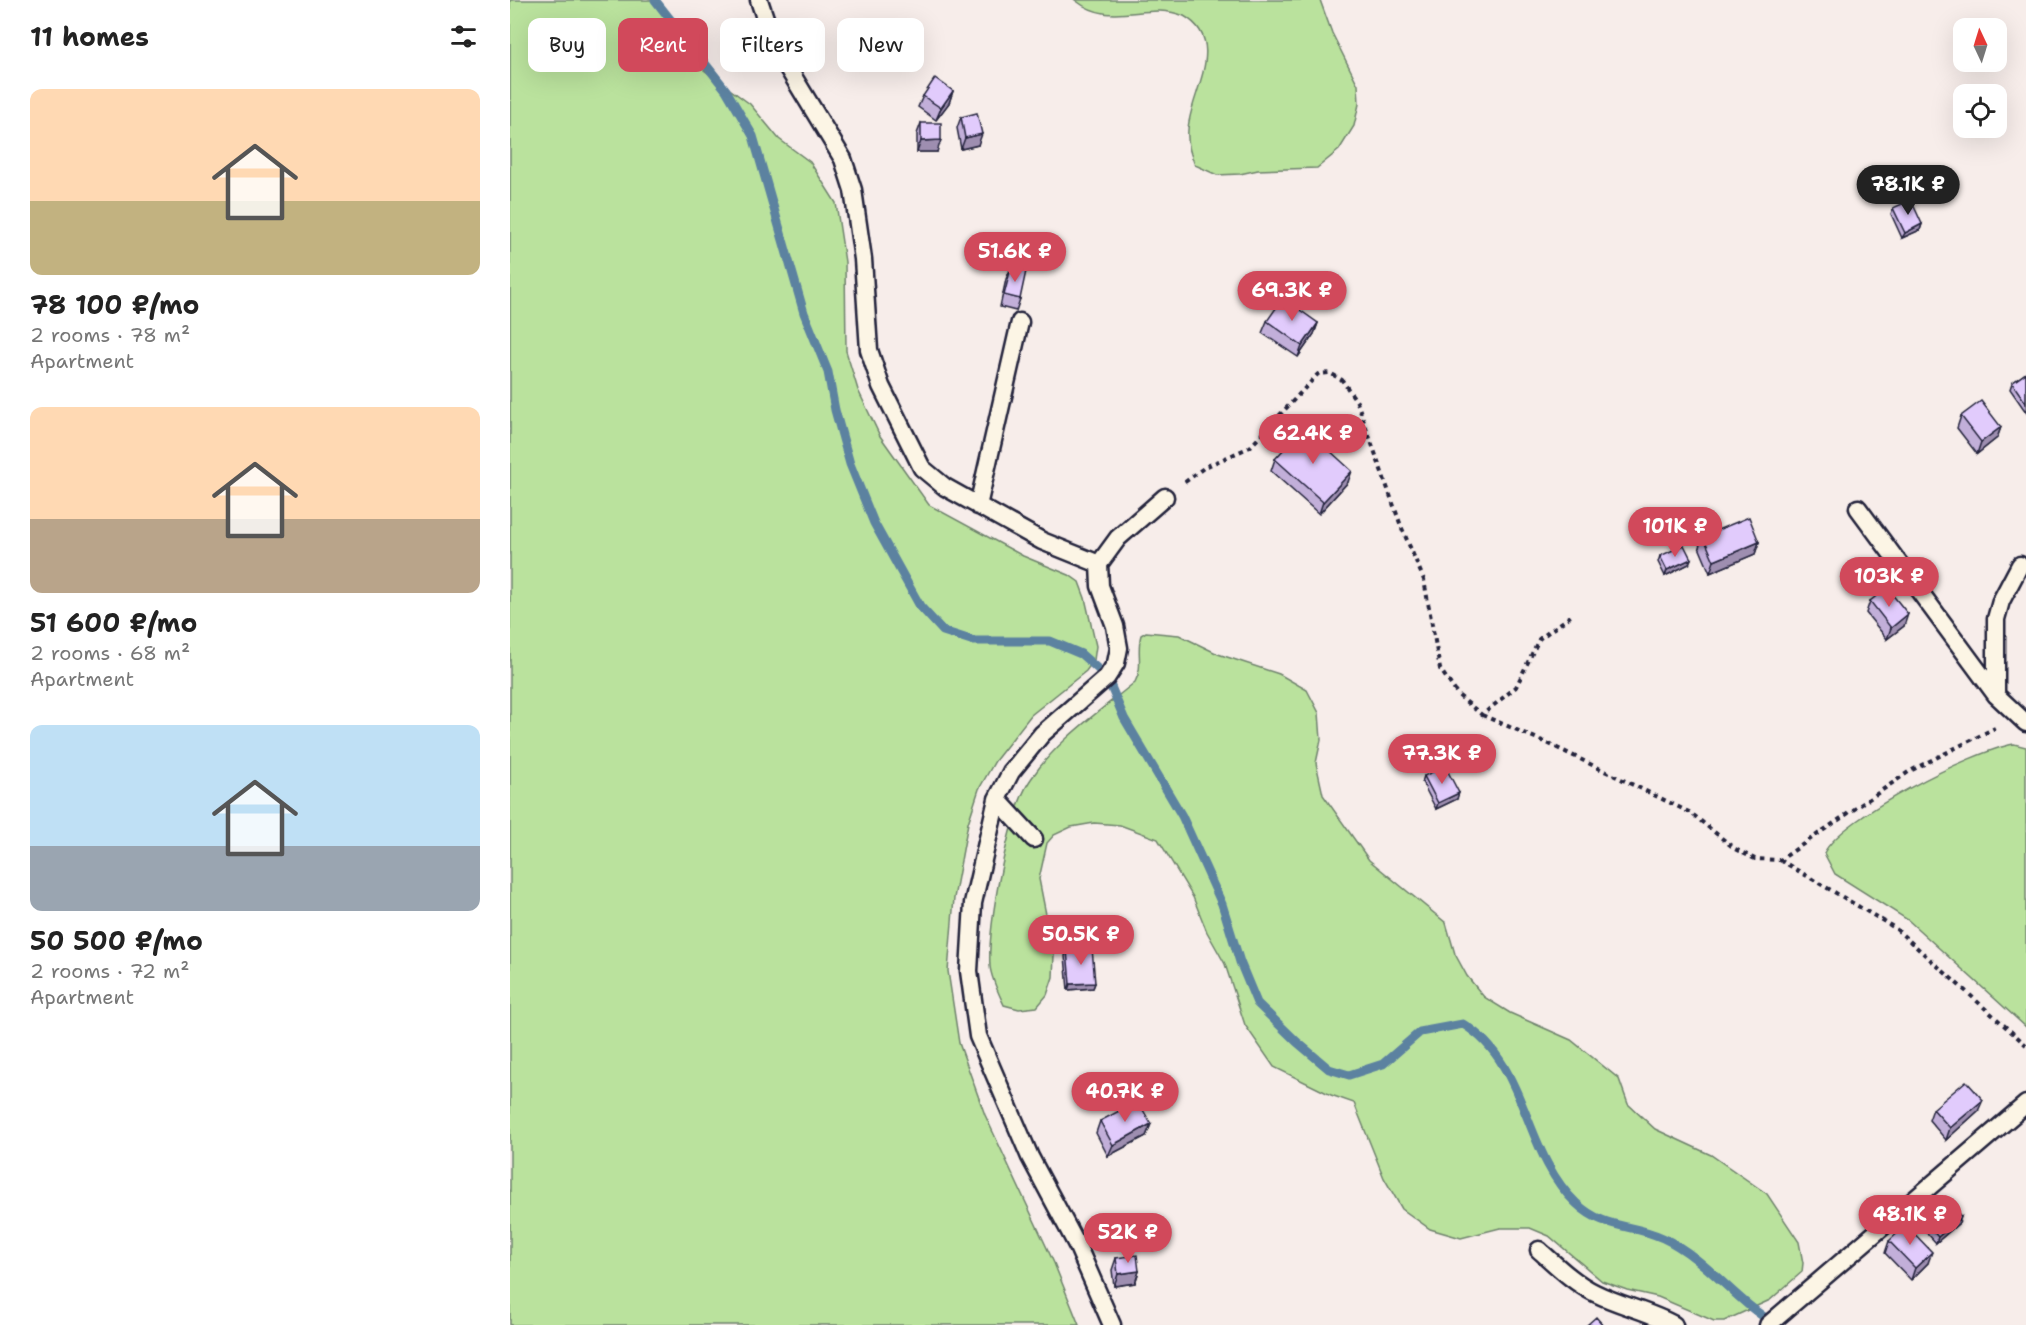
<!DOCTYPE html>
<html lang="en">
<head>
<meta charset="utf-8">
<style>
	:root { --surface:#fff; --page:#f6f6f6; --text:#222; --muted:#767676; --accent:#d1495b }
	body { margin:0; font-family:"Shantell Sans",sans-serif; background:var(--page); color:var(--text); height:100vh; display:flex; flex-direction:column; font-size:22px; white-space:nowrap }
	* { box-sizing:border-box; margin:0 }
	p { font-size:20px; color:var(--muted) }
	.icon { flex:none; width:33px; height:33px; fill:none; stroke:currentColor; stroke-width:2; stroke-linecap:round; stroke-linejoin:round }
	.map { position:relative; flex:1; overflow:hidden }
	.details { display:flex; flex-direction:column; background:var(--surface); width:510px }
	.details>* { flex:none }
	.hud { position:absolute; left:18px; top:18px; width:570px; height:54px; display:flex; gap:12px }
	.needle { width:39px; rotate:356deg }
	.controls { position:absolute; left:1443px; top:18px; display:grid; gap:12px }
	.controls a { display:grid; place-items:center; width:54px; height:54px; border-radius:12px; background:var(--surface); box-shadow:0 6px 24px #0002; font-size:30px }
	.price { position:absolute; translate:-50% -51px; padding:0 14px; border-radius:21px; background:var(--accent); color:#fff; font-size:20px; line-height:39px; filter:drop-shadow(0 2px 3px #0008) }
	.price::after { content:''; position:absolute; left:50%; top:36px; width:18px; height:14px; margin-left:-9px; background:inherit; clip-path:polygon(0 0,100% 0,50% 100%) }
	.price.current { background:#222; color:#fff }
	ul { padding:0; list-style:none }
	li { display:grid; align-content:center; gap:12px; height:318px; padding:0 30px }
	li span { display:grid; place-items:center; height:186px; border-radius:12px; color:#555 }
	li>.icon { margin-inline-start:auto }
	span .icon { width:108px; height:108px; fill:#fffc; stroke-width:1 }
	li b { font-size:26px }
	h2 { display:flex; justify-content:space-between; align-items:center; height:72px; padding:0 30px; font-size:26px }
	.tag { padding:0 21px; border-radius:12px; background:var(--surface); box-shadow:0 6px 24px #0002; font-size:21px; line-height:54px }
	.tag.current { background:var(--accent); color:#fff }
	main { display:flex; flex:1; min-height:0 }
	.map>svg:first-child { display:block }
	.green { fill:#bae29d; stroke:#6e826c; stroke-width:1.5 }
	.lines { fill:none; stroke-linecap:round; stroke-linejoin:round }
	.stream { stroke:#5c82a0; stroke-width:9 }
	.lane-casing { stroke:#22223b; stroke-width:21 }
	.path { stroke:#22223b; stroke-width:4; stroke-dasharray:4.5 4.5; stroke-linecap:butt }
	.lane { stroke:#fcf5e5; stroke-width:16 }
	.wall { fill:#c2afd9; stroke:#22223b; stroke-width:1.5 }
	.shaded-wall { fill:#9e8eb0; stroke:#22223b; stroke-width:1.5 }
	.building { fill:#e1cbfc; stroke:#22223b; stroke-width:1.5 }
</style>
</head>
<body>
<main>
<section class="details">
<h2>11 homes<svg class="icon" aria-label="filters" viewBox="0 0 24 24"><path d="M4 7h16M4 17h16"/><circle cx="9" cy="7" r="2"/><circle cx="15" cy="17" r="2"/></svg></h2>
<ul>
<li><span style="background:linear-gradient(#ffd9b3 60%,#c2b280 0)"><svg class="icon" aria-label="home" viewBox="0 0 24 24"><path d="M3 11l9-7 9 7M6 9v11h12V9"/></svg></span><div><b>78 100 ₽/mo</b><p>2 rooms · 78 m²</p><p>Apartment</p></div></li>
<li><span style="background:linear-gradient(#ffd9b3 60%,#b9a48a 0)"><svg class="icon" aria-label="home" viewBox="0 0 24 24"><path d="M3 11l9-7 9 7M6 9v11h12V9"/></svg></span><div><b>51 600 ₽/mo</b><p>2 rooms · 68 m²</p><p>Apartment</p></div></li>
<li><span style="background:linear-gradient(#bfe0f5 65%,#9aa5b1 0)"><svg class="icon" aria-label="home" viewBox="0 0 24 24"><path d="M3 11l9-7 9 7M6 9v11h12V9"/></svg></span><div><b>50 500 ₽/mo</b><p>2 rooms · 72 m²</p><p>Apartment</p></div></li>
</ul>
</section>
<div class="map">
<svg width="1516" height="1325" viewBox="0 0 1516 1325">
	<rect width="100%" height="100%" fill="#f7edea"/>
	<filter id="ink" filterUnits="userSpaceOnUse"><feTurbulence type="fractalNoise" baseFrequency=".0167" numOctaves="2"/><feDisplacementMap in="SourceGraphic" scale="12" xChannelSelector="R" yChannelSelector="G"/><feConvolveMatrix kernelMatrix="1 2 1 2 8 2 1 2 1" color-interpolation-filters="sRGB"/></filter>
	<g filter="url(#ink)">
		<!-- green -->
		<path class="green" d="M0 0H147L179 59 240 104 269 139 300 162 326 203 335 262 336 351 348 390 370 436 419 505 513 556 559 575 569 582 575 598 586 646 584 660 576 671 521 715 485 761 469 789 458 823 444 898 438 971 449 1043 475 1115 544 1263 569 1325H0Z
			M565 0H810L822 33 848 85 849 104 844 126 829 150 807 168 748 170 730 174 707 175 685 165C680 154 677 143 678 130 679 95 720 42 674 16 636 0 603 30 565 0Z
			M636 632 669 635 708 654 769 674 797 690 809 713 811 740 806 763 813 795 859 860 936 923 945 954 957 976 974 997 1000 1013 1061 1040 1109 1079 1118 1104 1145 1129 1201 1155 1257 1194 1289 1242 1293 1263 1292 1272 1260 1300 1214 1321H1204L1148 1297 1117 1290 1092 1281 1039 1236 1020 1228H990L951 1238 920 1229 892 1209 874 1178 844 1103 821 1095 764 1067 735 1025 715 964 697 932 683 897 648 839 610 825 584 823 561 827 544 835 537 843 529 879 544 955 543 977 537 995 527 1007 509 1009 494 1005C489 994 481 978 480 966 477 927 499 810 521 779 547 740 589 712 625 682 634 666 626 652 631 635Z
			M1504 744 1516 747V1027L1398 920 1325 874 1314 853C1332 817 1463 751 1504 744Z"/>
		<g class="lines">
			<!-- stream -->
			<path class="stream" d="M145 0 216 90 243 136 294 313 318 372 325 410 340 464 364 523 410 606 433 631 464 641H540L571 654 597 677 614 718 672 816 712 904 730 962 747 1003 787 1042 819 1069 839 1075 873 1064 910 1032 953 1024C1018 1063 1013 1153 1066 1203 1094 1230 1121 1223 1153 1238 1196 1258 1224 1300 1265 1324"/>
			<defs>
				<path id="lane" d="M249 0 264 45 333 159 343 190 353 259 359 350 371 386 412 468 435 487 532 541 589 564 590 586 605 626 609 648 606 663 597 677 532 734 501 772 487 799 463 903 459 971 468 1036 520 1157 568 1247 602 1325
					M468 506 510 322
					M1348 508 1486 695 1516 723
					M589 564 608 538 655 497
					M1486 695V619L1491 601 1510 565
					M487 799 524 839
					M1029 1250C1046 1265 1064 1283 1085 1293 1111 1306 1139 1311 1164 1325
					M1258 1325 1516 1104"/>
			</defs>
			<!-- lane casing -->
			<use href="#lane" class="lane-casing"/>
			<!-- path -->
			<path class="path" d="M675 482 695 467 740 447 808 374 820 373 832 380 847 402 891 526 914 580 930 669 948 695 972 715 1006 687 1029 639 1062 615
				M972 715 1037 743 1181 813 1225 849 1245 859 1270 860 1400 771 1485 728
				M1270 860 1385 928 1516 1045"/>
			<!-- lane -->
			<use href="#lane" class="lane"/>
		</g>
		<!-- wall -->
		<path class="wall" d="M443 91 439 103 426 120 408 107 413 96Z
			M451 117 468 145 451 149 447 128Z
			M411 123 427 152H407V134Z
			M1383 208 1412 224 1410 230 1392 238 1381 214Z
			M501 268 510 299 506 311 490 307 496 279Z
			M757 321 808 323 804 334 788 357 752 333Z
			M1516 373V412L1500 389 1502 383Z
			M1451 416 1491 427 1487 438 1467 454 1447 428Z
			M765 459 838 482 809 514 761 471Z
			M1193 536 1249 542 1245 554 1200 573 1189 547Z
			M1150 556 1179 564 1155 576 1148 562Z
			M1360 601 1394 626 1377 639 1356 613Z
			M914 776 947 799 926 809 912 782Z
			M557 950 585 983 583 988 558 990 555 956Z
			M1423 1109 1468 1111 1436 1140 1419 1120Z
			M590 1121 641 1124 636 1136 598 1156 586 1133Z
			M1411 1218 1449 1223 1426 1243 1409 1224Z
			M1379 1241 1418 1263 1401 1280 1375 1253Z
			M606 1258 629 1271 625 1283 604 1286 602 1270Z"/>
		<!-- shaded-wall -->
		<path class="shaded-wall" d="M443 91 439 103 426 120 431 108Z
			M472 134 468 145 451 149 455 138Z
			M431 140 427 152H407L411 141Z
			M1412 224 1410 230 1392 238 1395 233Z
			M808 323 804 334 788 357 792 346Z
			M1491 427 1487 438 1467 454 1471 442Z
			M842 471 838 482 809 514 813 502Z
			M1249 542 1245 554 1200 573 1204 561Z
			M1181 559 1179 564 1155 576 1157 570Z
			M1398 614 1394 626 1377 639 1381 628Z
			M949 793 947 799 926 809 928 803Z
			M585 983 583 988 558 990 560 984Z
			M1473 1100 1468 1111 1436 1140 1440 1128Z
			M641 1124 636 1136 598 1156 603 1145Z
			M1451 1217 1449 1223 1426 1243 1428 1237Z
			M1422 1252 1418 1263 1401 1280 1405 1268Z
			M629 1271 625 1283 604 1286 608 1274Z"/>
		<!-- building -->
		<path class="building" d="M425 78 443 91 431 108 413 96Z
			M467 113 472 134 455 138 451 117Z
			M411 123H431V140L411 141Z
			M1401 200 1412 224 1395 233 1383 208Z
			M501 268 516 271 510 299 494 295Z
			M773 298 808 323 792 346 757 321Z
			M1516 373V403L1502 383Z
			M1471 401 1491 427 1471 442 1451 416Z
			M794 427 842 471 813 502 765 459Z
			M1239 517 1249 542 1204 561 1193 536Z
			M1174 545 1181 559 1157 570 1150 556Z
			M1377 588 1398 614 1381 628 1360 601Z
			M935 766 949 793 928 803 914 776Z
			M582 948 585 983 560 984 557 950Z
			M1456 1081 1473 1100 1440 1128 1423 1109Z
			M628 1101 641 1124 603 1145 590 1121Z
			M1435 1197 1451 1217 1428 1237 1411 1218Z
			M1396 1225 1422 1252 1405 1268 1379 1241Z
			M627 1255 629 1271 608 1274 606 1258Z
			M1086 1317 1093 1325H1077Z"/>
	</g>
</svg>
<div class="controls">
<a><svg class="needle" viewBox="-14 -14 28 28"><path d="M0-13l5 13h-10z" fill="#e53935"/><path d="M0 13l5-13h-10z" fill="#767676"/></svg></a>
<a><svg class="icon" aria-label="locate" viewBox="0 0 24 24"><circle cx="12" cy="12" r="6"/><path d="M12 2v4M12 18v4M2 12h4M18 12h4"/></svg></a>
</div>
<b class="price current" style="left:1398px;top:216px">78.1K ₽</b>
<b class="price" style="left:505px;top:283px">51.6K ₽</b>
<b class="price" style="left:782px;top:322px">69.3K ₽</b>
<b class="price" style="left:803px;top:465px">62.4K ₽</b>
<b class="price" style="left:1165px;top:558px">101K ₽</b>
<b class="price" style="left:1379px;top:608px">103K ₽</b>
<b class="price" style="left:932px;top:785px">77.3K ₽</b>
<b class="price" style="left:571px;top:966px">50.5K ₽</b>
<b class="price" style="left:615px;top:1123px">40.7K ₽</b>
<b class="price" style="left:1400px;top:1246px">48.1K ₽</b>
<b class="price" style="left:618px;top:1264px">52K ₽</b>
<div class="hud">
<a class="tag">Buy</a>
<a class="tag current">Rent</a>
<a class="tag">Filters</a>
<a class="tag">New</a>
</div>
</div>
</main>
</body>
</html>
